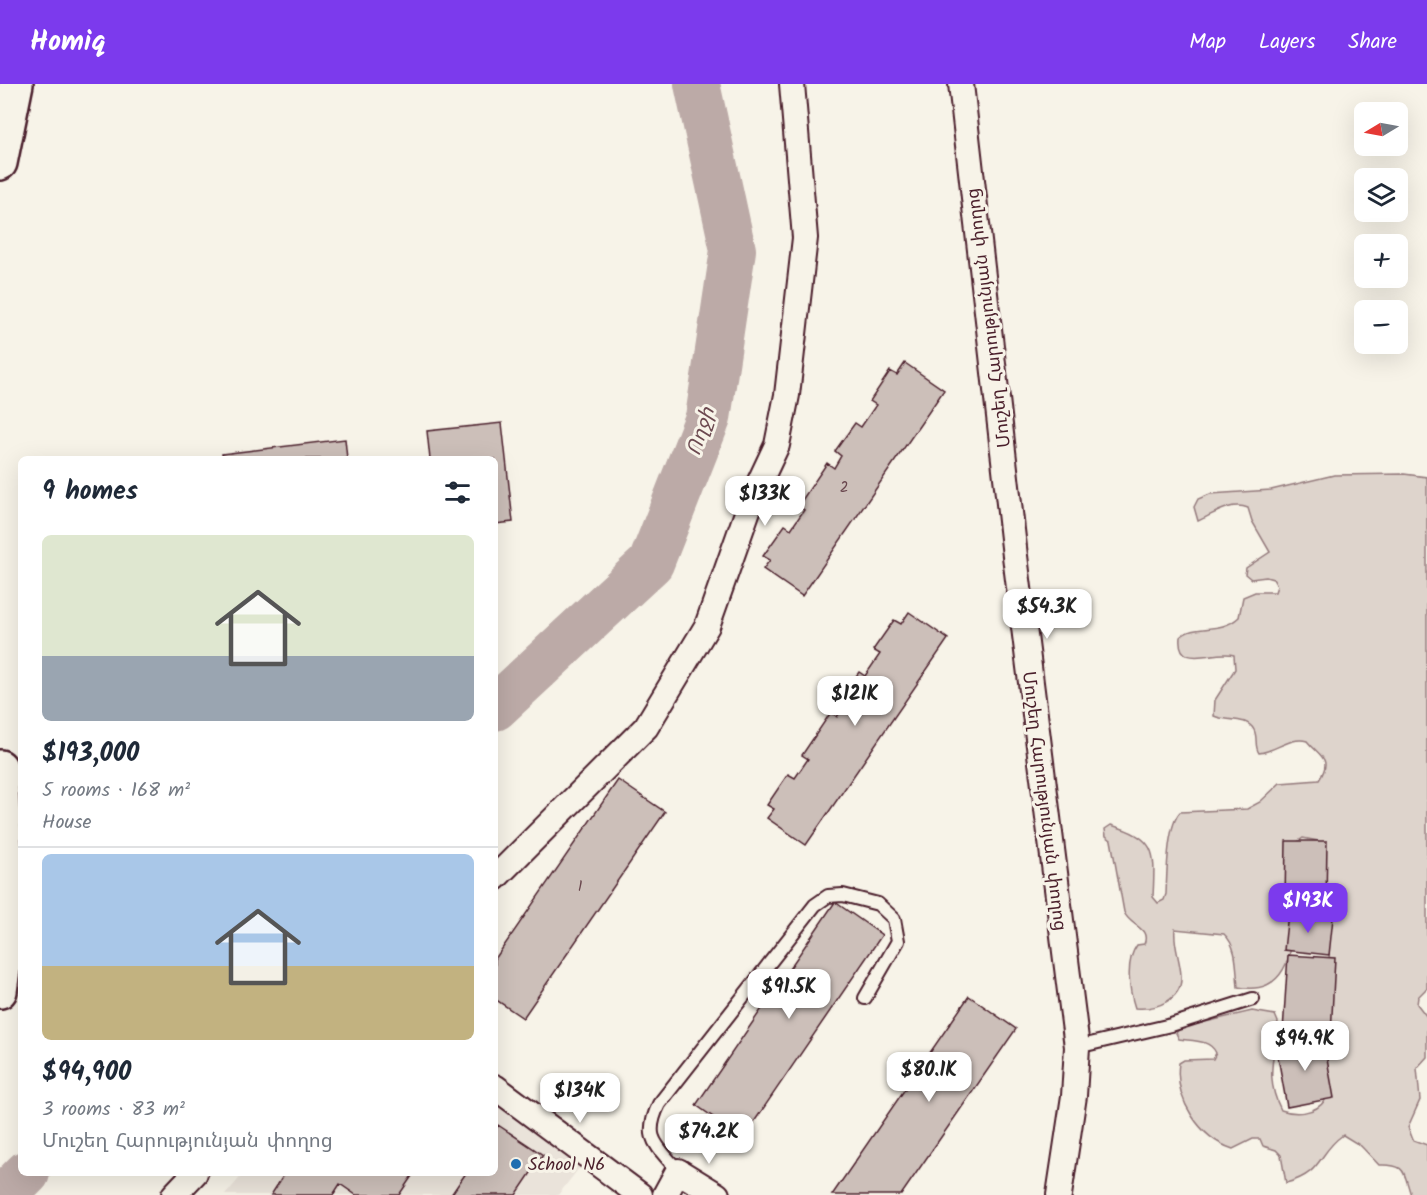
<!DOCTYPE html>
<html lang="en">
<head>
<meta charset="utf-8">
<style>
	:root { --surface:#fff; --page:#f2f2f3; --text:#1f2937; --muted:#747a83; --line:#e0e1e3; --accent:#7c3aed }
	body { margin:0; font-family:Kalam,"Noto Sans Armenian",sans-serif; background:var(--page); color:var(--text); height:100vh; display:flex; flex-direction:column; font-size:22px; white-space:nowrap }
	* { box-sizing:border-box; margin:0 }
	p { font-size:20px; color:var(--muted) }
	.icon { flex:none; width:33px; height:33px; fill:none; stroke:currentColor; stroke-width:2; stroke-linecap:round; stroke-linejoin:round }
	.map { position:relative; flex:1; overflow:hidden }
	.drawer { position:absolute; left:18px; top:372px; width:480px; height:720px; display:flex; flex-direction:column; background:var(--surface); border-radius:9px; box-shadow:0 6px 24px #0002 }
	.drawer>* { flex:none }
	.needle { width:39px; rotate:260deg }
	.tools { position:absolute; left:1354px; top:18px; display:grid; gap:12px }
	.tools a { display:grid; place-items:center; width:54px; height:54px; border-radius:9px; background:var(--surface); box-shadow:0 6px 24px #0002; font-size:30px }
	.price { position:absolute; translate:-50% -51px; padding:0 14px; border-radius:12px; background:#fff; color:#222; font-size:20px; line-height:39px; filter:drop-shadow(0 2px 3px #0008) }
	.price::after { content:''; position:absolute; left:50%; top:36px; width:18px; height:14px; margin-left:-9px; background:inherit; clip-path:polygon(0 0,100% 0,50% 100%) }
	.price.current { background:var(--accent); color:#fff }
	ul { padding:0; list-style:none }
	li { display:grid; align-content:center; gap:12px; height:318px; padding:0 24px }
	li+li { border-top:2px solid var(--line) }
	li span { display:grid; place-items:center; height:186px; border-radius:9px; color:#555 }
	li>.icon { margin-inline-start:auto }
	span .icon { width:108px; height:108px; fill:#fffc; stroke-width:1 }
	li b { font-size:26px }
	h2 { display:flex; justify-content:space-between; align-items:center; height:72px; padding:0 24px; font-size:26px }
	header { display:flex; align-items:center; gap:36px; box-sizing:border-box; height:84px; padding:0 30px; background:var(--accent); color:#fff }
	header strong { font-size:28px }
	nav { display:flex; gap:33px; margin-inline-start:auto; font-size:21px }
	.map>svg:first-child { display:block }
	.built { fill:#eae3da }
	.green { fill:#ded4cc; stroke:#947a7c; stroke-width:1.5 }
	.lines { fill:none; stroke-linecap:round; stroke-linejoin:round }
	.river { stroke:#bcaaa7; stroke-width:46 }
	.building { fill:#ccbfb9; stroke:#4a1f2b; stroke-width:1.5 }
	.lane-casing { stroke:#4a1f2b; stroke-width:16 }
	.street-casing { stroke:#4a1f2b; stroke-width:28 }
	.highway-casing { stroke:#4a1f2b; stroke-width:38 }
	.lane { stroke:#f7f3e8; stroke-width:12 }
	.street { stroke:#f7f3e8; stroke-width:24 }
	.highway { stroke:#f7f3e8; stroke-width:33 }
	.poi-dot { fill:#1f6fb2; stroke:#f7f3e8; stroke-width:2 }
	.labels { text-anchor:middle; stroke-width:6; stroke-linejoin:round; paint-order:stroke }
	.number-label { font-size:15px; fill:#6a474e }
	.street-label { font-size:18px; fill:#4a1f2b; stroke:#f7f3e8 }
	.poi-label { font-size:18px; fill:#4a1f2b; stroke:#f7f3e8; text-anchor:start }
	.water-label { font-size:20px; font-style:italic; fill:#6c4950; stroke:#f7f3e8 }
</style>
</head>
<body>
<header>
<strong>Homiq</strong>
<nav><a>Map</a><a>Layers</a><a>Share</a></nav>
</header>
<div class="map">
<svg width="1427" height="1111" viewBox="0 0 1427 1111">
	<rect width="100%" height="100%" fill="#f7f3e8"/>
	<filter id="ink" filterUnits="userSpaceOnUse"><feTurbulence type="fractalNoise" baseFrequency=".0167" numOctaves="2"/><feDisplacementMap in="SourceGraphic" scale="12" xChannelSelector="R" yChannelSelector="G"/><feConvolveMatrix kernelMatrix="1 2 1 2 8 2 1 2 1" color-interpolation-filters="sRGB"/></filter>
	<g filter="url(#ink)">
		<!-- built -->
		<path class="built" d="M495 1018 584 1078 558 1111H225L244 1089H495Z"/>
		<!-- green -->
		<path class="green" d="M1404 390 1427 393V904L1418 913 1417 920 1427 933V973L1417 984 1420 1016 1408 1043 1413 1056 1427 1061V1111H1411C1403 1088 1407 1080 1379 1081L1361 1062 1343 1051C1317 1069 1324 1089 1286 1099L1281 1071 1276 1066 1263 1062 1260 1055H1253L1233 1065C1199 1054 1174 1014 1179 979L1184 976 1213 975 1216 969C1210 955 1192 957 1179 955L1176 949 1180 944 1252 927 1275 931 1278 938C1275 972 1264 993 1281 1026 1295 1031 1316 1030 1325 1016L1330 842 1318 757 1303 754 1291 762C1292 804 1312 918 1238 903 1236 885 1238 863 1224 850L1175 845C1173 860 1180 875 1181 891 1183 916 1156 926 1135 924 1129 906 1125 877 1137 861L1144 860C1151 843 1129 842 1124 828L1111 756 1106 752 1105 745 1111 741C1158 755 1155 768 1153 813L1158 819 1164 816 1166 810C1167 789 1167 742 1180 728L1247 725 1260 718 1280 699 1319 696C1333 674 1320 673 1307 657 1291 652 1276 667 1259 669 1254 662 1258 654 1254 646 1247 632 1226 638 1214 632L1215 616 1235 585 1234 571C1214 565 1177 587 1180 553 1195 539 1220 551 1239 533L1243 513 1255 508H1275L1277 502 1273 495 1266 493 1251 495 1245 490 1246 484 1270 468 1252 437 1248 424C1231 417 1214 430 1198 437L1194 423 1198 415 1210 410 1271 406 1334 391Z"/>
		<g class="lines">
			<!-- river -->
			<path class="river" d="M495 624 651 479 708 334 733 166 697 0
				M5 1111 27 1089"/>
		</g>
		<!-- building -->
		<path class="building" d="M905 279 944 306 802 512 763 485 770 476 763 472 785 441 791 445 804 426 798 422 827 379 834 384 841 372 835 367 855 339 861 343 876 321 870 317 890 287 897 291Z
			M502 339 513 438 495 440V375H430L427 347Z
			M345 355 347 375H223L222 370Z
			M909 528 948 555 806 761 767 734 774 725 767 721 788 690 795 694 808 675 802 671 831 628 837 633 845 621 839 616 859 588 865 592 880 570 873 566 894 536 901 540Z
			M618 696 665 728 523 934 495 915V875Z
			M1286 757H1327L1326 818 1285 817Z
			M835 818 882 851 743 1054 696 1021Z
			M1288 829 1333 834 1329 871 1284 866Z
			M1288 871 1335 874 1331 950 1283 947Z
			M969 912 1016 945 901 1111H832Z
			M1323 953 1334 1014 1287 1023 1276 962Z
			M498 1041 543 1071 516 1111H451L466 1089H495V1046Z
			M285 1089H414L399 1111H356L340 1100 333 1111H271Z"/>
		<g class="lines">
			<defs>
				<path id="lane" d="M1077 963 1171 941 1253 915
					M678 1087C657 1061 642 1055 659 1020L815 821 828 812 843 811 878 820 894 835 898 857 865 914"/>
				<path id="street" d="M961 0 1015 472 1077 963 1074 1012 1059 1111
					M495 794 646 643 707 542 753 412 777 361 787 311 805 154 792 0
					M495 1003 640 1111
					M174 1111 195 1089
					M665 1111 678 1087 717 1111"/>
				<path id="highway" d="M0 79 16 0
					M0 683 9 842 0 907"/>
			</defs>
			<!-- lane casing -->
			<use href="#lane" class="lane-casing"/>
			<!-- street casing -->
			<use href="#street" class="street-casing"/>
			<!-- highway casing -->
			<use href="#highway" class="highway-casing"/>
			<!-- lane -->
			<use href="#lane" class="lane"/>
			<!-- street -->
			<use href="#street" class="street"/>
			<!-- highway -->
			<use href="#highway" class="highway"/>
		</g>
	</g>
	<!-- markers -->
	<circle class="poi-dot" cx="516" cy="1080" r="6"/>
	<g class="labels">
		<!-- number labels -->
		<g class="number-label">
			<text x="844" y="408">2</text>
			<text x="580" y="807">1</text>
		</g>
		<!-- street labels -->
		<g class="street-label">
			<text transform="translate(988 234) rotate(-97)" y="6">Մուշեղ Հարությունյան փողոց</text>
			<text transform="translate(1045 717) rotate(83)" y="6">Մուշեղ Հարությունյան փողոց</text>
		</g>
		<!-- poi labels -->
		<g class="poi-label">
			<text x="528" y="1086">School N6</text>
		</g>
		<!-- water labels -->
		<g class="water-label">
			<text transform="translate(700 347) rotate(-72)" y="7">Ողջի</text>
		</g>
	</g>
</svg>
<div class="tools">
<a><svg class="needle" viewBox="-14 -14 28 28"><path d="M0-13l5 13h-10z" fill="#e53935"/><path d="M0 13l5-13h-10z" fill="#747a83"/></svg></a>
<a><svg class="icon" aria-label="layers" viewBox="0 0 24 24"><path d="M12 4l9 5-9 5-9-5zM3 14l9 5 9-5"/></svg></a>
<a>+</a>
<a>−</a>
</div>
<b class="price" style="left:765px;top:443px">$133K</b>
<b class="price" style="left:1047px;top:556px">$54.3K</b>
<b class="price" style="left:855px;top:643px">$121K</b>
<b class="price current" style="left:1308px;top:850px">$193K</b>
<b class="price" style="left:789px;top:936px">$91.5K</b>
<b class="price" style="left:1305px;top:988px">$94.9K</b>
<b class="price" style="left:929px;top:1019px">$80.1K</b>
<b class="price" style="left:580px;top:1040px">$134K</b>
<b class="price" style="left:709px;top:1081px">$74.2K</b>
<section class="drawer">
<h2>9 homes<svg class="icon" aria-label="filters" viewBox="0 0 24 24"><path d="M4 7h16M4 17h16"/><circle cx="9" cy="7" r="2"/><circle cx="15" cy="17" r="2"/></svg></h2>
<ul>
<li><span style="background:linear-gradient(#dfe7d0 65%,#9aa5b1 0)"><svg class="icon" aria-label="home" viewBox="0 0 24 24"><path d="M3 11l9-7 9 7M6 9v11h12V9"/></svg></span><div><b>$193,000</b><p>5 rooms · 168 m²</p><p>House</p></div></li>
<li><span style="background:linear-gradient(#a9c7e8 60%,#c2b280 0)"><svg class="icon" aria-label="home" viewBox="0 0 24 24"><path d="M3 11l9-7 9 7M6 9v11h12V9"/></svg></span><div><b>$94,900</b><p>3 rooms · 83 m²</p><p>Մուշեղ Հարությունյան փողոց</p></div></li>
</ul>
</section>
</div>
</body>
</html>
